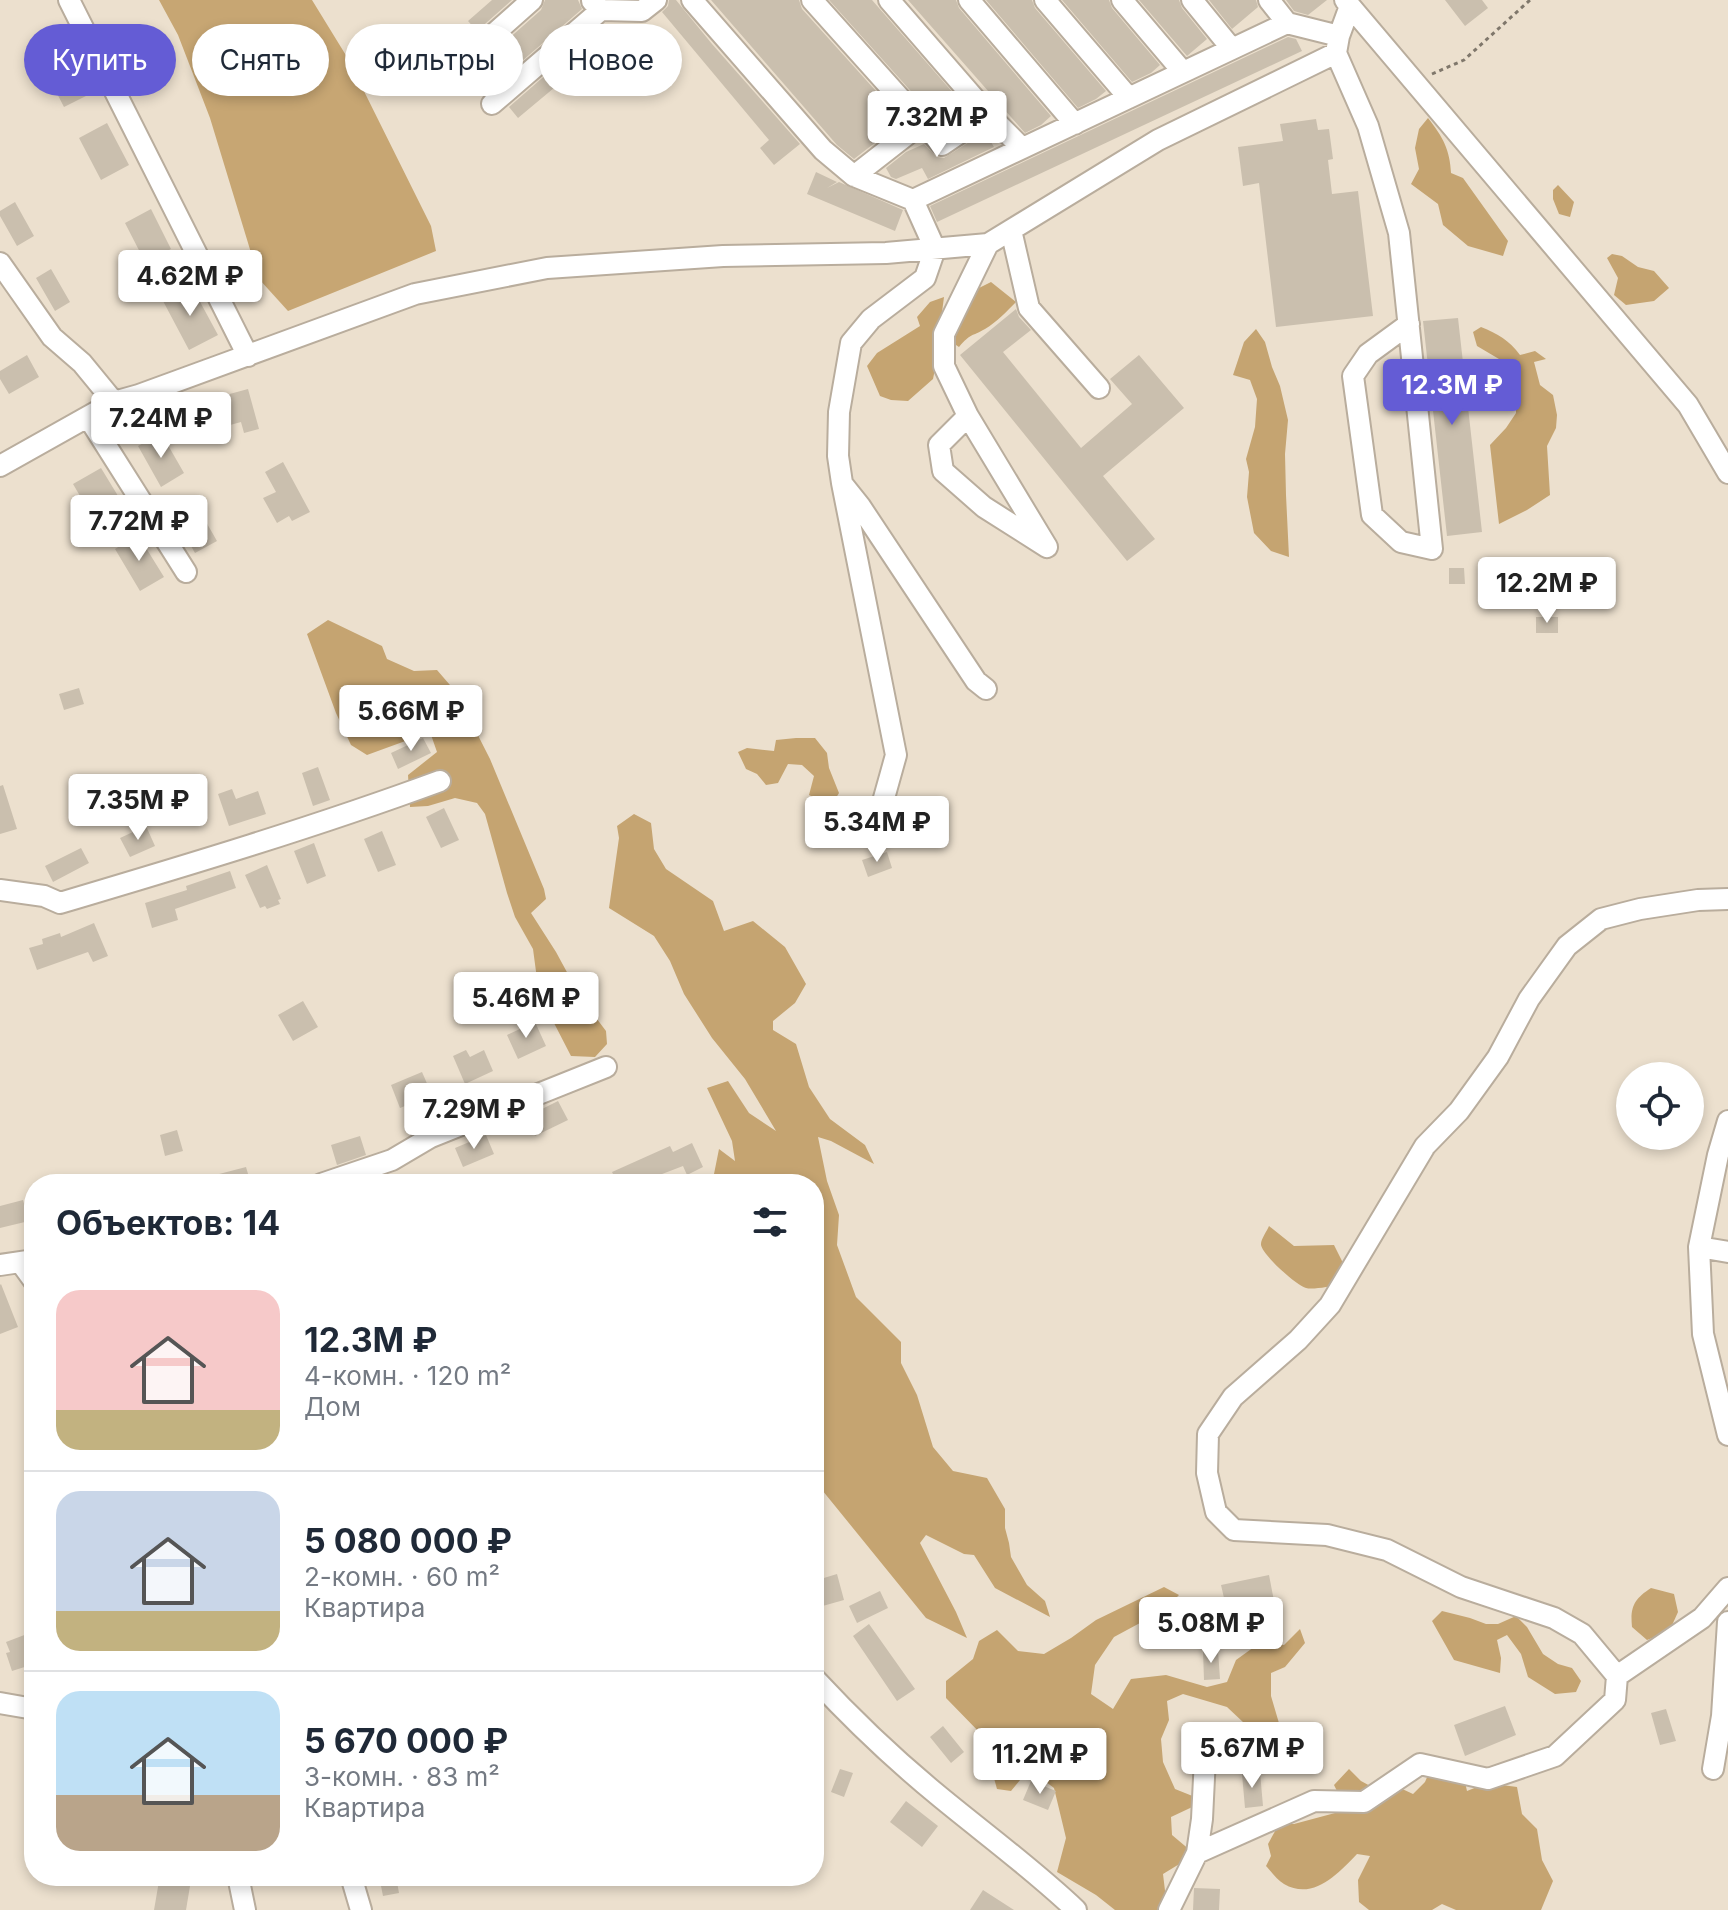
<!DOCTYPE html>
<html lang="ru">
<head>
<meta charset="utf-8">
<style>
	:root { --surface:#fff; --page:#f6f6f7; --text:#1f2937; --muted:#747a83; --line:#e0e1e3; --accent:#645cd5 }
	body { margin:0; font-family:Inter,sans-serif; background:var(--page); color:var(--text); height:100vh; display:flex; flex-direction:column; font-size:30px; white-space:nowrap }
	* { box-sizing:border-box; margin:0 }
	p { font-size:26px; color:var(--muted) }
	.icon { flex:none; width:44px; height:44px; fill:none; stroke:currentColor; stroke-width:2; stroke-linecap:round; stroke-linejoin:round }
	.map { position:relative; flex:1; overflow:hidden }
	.side { position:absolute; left:24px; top:1174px; width:800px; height:712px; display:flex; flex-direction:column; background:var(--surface); border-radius:32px; box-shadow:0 4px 12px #0003 }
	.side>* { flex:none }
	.hud { position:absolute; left:24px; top:24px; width:800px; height:72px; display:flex; gap:16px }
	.tools { position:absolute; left:1616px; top:1062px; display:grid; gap:16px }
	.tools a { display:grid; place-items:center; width:88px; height:88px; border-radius:50%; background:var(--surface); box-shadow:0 4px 12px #0003; font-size:40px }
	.price { position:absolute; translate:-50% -68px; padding:0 18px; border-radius:8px; background:#fff; color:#222; font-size:26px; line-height:52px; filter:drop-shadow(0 2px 4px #0008) }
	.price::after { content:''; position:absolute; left:50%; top:48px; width:24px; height:18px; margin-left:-12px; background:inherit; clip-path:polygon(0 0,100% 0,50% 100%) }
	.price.active { background:var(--accent); color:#fff }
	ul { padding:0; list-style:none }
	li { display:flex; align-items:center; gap:24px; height:200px; padding:0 32px }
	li+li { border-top:2px solid var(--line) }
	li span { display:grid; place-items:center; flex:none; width:224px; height:160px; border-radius:24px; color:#555 }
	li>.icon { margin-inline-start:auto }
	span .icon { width:96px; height:96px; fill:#fffc; stroke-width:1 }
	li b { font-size:34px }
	h2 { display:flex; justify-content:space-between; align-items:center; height:96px; padding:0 32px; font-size:34px }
	.pill { padding:0 28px; border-radius:36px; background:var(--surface); box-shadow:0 4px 12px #0003; font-size:28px; line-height:72px }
	.pill.active { background:var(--accent); color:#fff }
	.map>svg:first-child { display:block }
	.forest { fill:#c5a471 }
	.water { fill:#c7a673 }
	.building { fill:#cabfae }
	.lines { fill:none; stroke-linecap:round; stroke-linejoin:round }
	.minor-casing { stroke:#b9ad9d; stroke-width:24 }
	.path { stroke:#7f776b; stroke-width:3; stroke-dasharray:4 4; stroke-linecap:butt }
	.minor { stroke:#fff; stroke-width:20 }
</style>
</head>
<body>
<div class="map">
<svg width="1728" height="1910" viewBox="0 0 1728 1910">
	<rect width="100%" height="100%" fill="#ece0ce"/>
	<!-- forest -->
	<path class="forest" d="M1428 118C1443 137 1450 150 1451 173L1463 178 1508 241 1503 256 1468 246 1443 225 1438 204 1411 184 1419 169 1415 148 1419 129Z
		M1558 185 1574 202 1570 217 1559 214 1553 199V190Z
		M1612 254 1622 256 1638 267 1654 271 1669 288 1654 301 1626 305 1614 295 1618 278 1607 258Z
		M991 282 1016 302C1007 311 997 322 985 329 971 337 971 333 959 347L950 341 977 289Z
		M944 297 941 320 932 344 936 364 933 379 908 401 891 400 880 396 867 366 877 353 920 326 917 317 930 302Z
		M1481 327C1498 334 1509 340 1520 355L1535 351 1546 359 1534 362 1540 385 1553 395 1557 415 1556 428 1547 446 1550 495 1527 510 1499 524 1490 445 1506 428 1516 413V395L1499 359 1477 346 1473 332Z
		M1256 329 1265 342 1272 367 1280 386 1288 420 1285 454 1286 495 1289 557 1271 551 1254 533 1247 497 1249 472 1246 459 1255 427 1257 399 1250 380 1233 375 1244 342Z
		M328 620 382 646 387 659 414 671 437 670 456 692 490 759 544 889 546 899 531 913 556 952 581 998 606 1031 607 1044 595 1057 571 1056 539 994 533 949 515 917 507 893 485 814 477 803 455 798 428 806 410 807 408 775 437 752 430 732 367 755 351 745 336 713 307 634Z
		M796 738H815L827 753 829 768 839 793 831 806 809 795 814 776 802 765 788 764 778 783 766 785 757 774 746 769 738 752 747 748 774 751 776 740Z
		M634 814 651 823 654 849 666 869 713 901 724 931 753 921 785 947 806 984 795 1003 773 1021V1030L796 1044 809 1087 830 1119 865 1145 874 1164 831 1141 818 1137 827 1181 839 1215 837 1245 856 1297 901 1342V1363L917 1395 933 1447 953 1471 987 1478 1005 1509V1528L1009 1543 1011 1557 1027 1585 1045 1601 1050 1617 995 1588 974 1555 964 1554 926 1535 920 1543 956 1612 967 1638 926 1618 818 1485 814 1484V1184H712L719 1149 735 1161 732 1141 707 1088 728 1081 749 1113 776 1131 745 1079 712 1038 684 994 670 961 654 936 609 908 619 838 617 826Z
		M1269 1226 1294 1246 1334 1245 1344 1265 1339 1285C1331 1286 1313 1290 1306 1288 1297 1286 1260 1253 1261 1244 1261 1239 1267 1231 1269 1226Z
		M1164 1587 1179 1595 1164 1610 1114 1637 1095 1665 1091 1694 1113 1709 1131 1679 1166 1675 1207 1687 1227 1682 1236 1660 1261 1642 1284 1645 1300 1629 1305 1643 1285 1667 1271 1673V1696L1281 1730 1270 1744 1273 1760 1253 1748 1244 1723 1227 1707 1183 1694 1167 1701 1169 1720 1161 1739 1163 1762 1175 1789 1205 1801 1171 1817 1172 1835 1191 1851 1181 1863 1163 1874 1166 1899 1158 1910H1115L1096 1895 1057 1872 1066 1838 1054 1788 1029 1769 1011 1791 997 1789 982 1735 946 1698V1681L973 1659 979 1641 997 1630 1018 1651 1044 1654 1071 1638 1096 1620Z
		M1651 1588 1674 1594 1678 1612 1669 1632 1647 1640 1632 1627C1630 1607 1634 1599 1651 1588Z
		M1442 1611 1470 1618 1486 1624H1498L1516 1616 1527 1627 1543 1654 1558 1664 1572 1668 1581 1681 1576 1692 1555 1694 1528 1677 1521 1654 1507 1635 1497 1640 1501 1658 1500 1673 1454 1660 1432 1621Z
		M1451 1759 1462 1769 1467 1791 1487 1783 1517 1787 1522 1814 1537 1829 1542 1860 1553 1881 1541 1910H1456L1442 1904 1432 1910H1369L1359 1902 1358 1880 1370 1856 1357 1854C1338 1874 1313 1901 1284 1884 1277 1880 1271 1871 1266 1866L1271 1856 1268 1844 1279 1824H1294L1335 1813 1340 1797 1334 1785 1349 1769 1361 1781 1385 1794 1398 1787 1413 1794 1425 1782 1431 1768Z"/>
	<!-- water -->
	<path class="water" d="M159 0H312L347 57 431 226 436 251 288 311 259 279 210 118 178 35Z"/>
	<!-- building -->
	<path class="building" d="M492 0H512L477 31 468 21Z
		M545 0H578L582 9 483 95 475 87 488 75 479 65 541 10Z
		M669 0H676L712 44 800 144 774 165 760 148 769 140 662 12 668 6Z
		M711 0H799L802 9 903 121 854 159 837 145Z
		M829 0H872L969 111 944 128Z
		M908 0H956L959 8 1051 116 1041 125 1025 133Z
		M986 0H1032L1035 8 1106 91 1096 99 1078 108Z
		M1062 0H1109L1112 8 1160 65 1151 73 1132 82Z
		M1139 0H1179L1182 8 1207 39 1187 56Z
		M1209 0H1256L1258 7 1232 29Z
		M1286 0H1327L1308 15 1294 11Z
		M1445 0H1482L1488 8 1465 26Z
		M604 24 615 37 518 118 509 107Z
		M65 35 86 76 78 80 86 96 64 107 35 51Z
		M1288 37 1296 39 1302 51 937 222 930 206Z
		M1316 119 1318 130 1329 129 1333 159 1328 160 1332 194 1358 191 1373 316 1276 327 1259 183 1243 186 1238 147 1283 141 1280 124Z
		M107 123 129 165 101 180 79 138Z
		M985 132 994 147 928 179 922 168 896 179 891 177 886 168 906 152 924 144 937 157 944 158Z
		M816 172 837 182 827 188 839 182 903 210 895 231 807 194Z
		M15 202 34 236 17 246 0 216V211Z
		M151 209 171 249 145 262 125 223Z
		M51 269 70 302 55 311 36 278Z
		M192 287 218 335 189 350 163 301Z
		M1016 309 1019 317 1031 330 1003 352 1081 448 1132 404 1110 379 1139 355 1184 408 1103 476 1155 539 1127 561 960 355Z
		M1458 318 1482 532 1447 536 1423 321Z
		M27 355 39 377 9 394 0 379V371Z
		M248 389 259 429 244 433 241 422 223 427 215 398Z
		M161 433 184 473 161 487 138 446Z
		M283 462 310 512 292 521 289 516 277 523 263 498 276 492 265 472Z
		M101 468 126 509 97 525 73 484Z
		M194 501 217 541 195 553 172 513Z
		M138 535 164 577 140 591 115 549Z
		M1449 568H1464L1465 584H1449Z
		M1536 617H1558V633H1536Z
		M79 688 84 704 64 710 59 694Z
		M423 738 431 753 398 769 391 753Z
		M318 767 330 800 313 806 302 773Z
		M3 785 17 829 0 834V786Z
		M232 789 236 799 258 791 266 814 229 826 218 794Z
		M444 808 459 840 441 848 426 817Z
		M146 826 155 846 130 857 120 838Z
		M382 831 396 865 378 872 364 839Z
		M314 843 326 876 307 884 294 851Z
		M81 848 89 863 53 882 45 866Z
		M887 852 892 868 868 877 862 860Z
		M267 865 281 899 278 900 280 904 267 909 265 906 260 908 245 875Z
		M230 871 236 888 175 909 178 920 152 928 145 903 187 890 186 886Z
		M94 923 108 956 93 962 88 952 37 970 29 948 43 944 42 939 60 933 61 937Z
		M303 1001 318 1027 293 1041 278 1015Z
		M535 1022 546 1046 518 1059 507 1035Z
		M466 1050 470 1057 484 1050 493 1071 465 1084 453 1056Z
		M422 1072 432 1095 400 1108 391 1085Z
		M558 1101 568 1120 535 1136 526 1117Z
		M177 1130 183 1151 165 1156 160 1135Z
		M486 1135 494 1154 463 1167 455 1148Z
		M360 1136 366 1155 337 1165 331 1145Z
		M692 1143 703 1167 687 1175 683 1166 636 1184H618L612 1172 670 1146 673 1152Z
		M246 1167 251 1184H201L200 1179Z
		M23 1200 29 1221 0 1228V1206Z
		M1 1284 18 1327 0 1334V1285Z
		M837 1574 844 1600 819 1607 814 1591V1581Z
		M1269 1575 1274 1601 1227 1611 1221 1585Z
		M880 1591 888 1608 857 1623 849 1606Z
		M869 1624 915 1689 897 1701 853 1636Z
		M27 1634 34 1655V1664L12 1671 6 1653 10 1652 6 1642Z
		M1218 1650 1220 1679 1204 1680 1203 1651Z
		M1505 1706 1516 1735 1465 1756 1454 1725Z
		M1666 1709 1676 1741 1660 1745 1651 1713Z
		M943 1726 964 1752 951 1763 930 1737Z
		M840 1769 853 1773 844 1797 831 1792Z
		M1260 1772 1263 1806 1245 1808 1242 1774Z
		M1031 1781 1056 1791 1048 1810 1023 1800Z
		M906 1801 938 1826 922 1847 890 1822Z
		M379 1876H396L399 1893 383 1896Z
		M159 1881 190 1886 186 1910H154Z
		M1194 1888 1220 1889 1219 1910H1193Z
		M983 1890 1014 1910H970Z"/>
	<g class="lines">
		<defs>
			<path id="minor" d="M69 0 248 356
				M692 0 823 150 854 176 922 123
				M812 0 942 145 988 114
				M889 0 988 114 1022 148
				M969 0 1075 124
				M1045 0 1129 98
				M1122 0 1183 72
				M1192 0 1232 49
				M1345 0 1688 405 1728 473
				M592 1 601 10 642 11 656 0
				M1287 23 1339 36
				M1336 53 1368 126 1399 233 1432 549 1401 542 1372 515 1353 376 1368 354 1409 324
				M470 55 532 0
				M492 104 601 10
				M854 176 913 200 1287 23 1269 0
				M1011 230 1029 308 1099 388
				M0 263 52 337 82 363 114 402
				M968 416 1047 547 984 507 943 471 939 445 968 416 944 366V334L988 244
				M88 417 186 572
				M0 466 114 402 139 395 415 294 547 268 723 256 886 253 988 244 1158 140 1336 53 1339 36 1350 6
				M844 486 860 506 976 681 986 689
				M874 834 896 755 842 483 838 456 839 412 851 343 871 319 925 278 935 249 913 200
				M0 890 44 896 60 903C188 865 315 827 440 781
				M1728 1121 1718 1155 1699 1247 1703 1334 1728 1435
				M321 1184 392 1160 431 1137 606 1067
				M1699 1247 1728 1252
				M21 1263 34 1281
				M0 1265 34 1260
				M1617 1676 1582 1634 1554 1618 1461 1587 1387 1550 1327 1535 1234 1530 1216 1512 1207 1473 1208 1434 1233 1397 1298 1340 1330 1305 1425 1146 1459 1111 1498 1057 1529 999 1567 946 1601 919 1640 909 1698 900 1728 899
				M814 1678C853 1720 895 1760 939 1796 985 1834 1033 1869 1076 1910
				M0 1703 34 1709
				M1713 1769 1722 1716 1728 1622
				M1197 1853 1314 1801 1364 1802 1420 1764 1488 1779 1555 1756 1615 1700 1617 1676 1702 1618 1728 1588
				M238 1876 245 1910
				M351 1876 361 1910
				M1169 1910 1197 1853 1202 1819 1206 1737"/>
		</defs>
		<!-- minor casing -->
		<use href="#minor" class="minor-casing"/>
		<!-- path -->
		<path class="path" d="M1432 74 1464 60 1530 0"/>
		<!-- minor -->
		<use href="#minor" class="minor"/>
	</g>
</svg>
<div class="tools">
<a><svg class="icon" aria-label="locate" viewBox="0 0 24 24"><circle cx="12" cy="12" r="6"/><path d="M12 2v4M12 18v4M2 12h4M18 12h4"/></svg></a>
</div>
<b class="price" style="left:937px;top:159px">7.32M ₽</b>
<b class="price" style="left:190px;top:318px">4.62M ₽</b>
<b class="price active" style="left:1452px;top:427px">12.3M ₽</b>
<b class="price" style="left:161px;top:460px">7.24M ₽</b>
<b class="price" style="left:139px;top:563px">7.72M ₽</b>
<b class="price" style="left:1547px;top:625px">12.2M ₽</b>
<b class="price" style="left:411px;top:753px">5.66M ₽</b>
<b class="price" style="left:138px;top:842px">7.35M ₽</b>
<b class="price" style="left:877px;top:864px">5.34M ₽</b>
<b class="price" style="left:526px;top:1040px">5.46M ₽</b>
<b class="price" style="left:474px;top:1151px">7.29M ₽</b>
<b class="price" style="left:1211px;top:1665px">5.08M ₽</b>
<b class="price" style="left:1252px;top:1790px">5.67M ₽</b>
<b class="price" style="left:1040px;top:1796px">11.2M ₽</b>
<div class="hud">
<a class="pill active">Купить</a>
<a class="pill">Снять</a>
<a class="pill">Фильтры</a>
<a class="pill">Новое</a>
</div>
<section class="side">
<h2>Объектов: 14<svg class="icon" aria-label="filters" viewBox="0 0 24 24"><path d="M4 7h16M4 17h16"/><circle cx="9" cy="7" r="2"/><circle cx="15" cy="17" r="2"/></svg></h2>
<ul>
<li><span style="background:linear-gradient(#f6c9c9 75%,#c2b280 0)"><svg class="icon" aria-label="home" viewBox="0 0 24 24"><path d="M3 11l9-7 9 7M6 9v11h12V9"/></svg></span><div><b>12.3M ₽</b><p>4-комн. · 120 m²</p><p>Дом</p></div></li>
<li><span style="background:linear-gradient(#c9d6e8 75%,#c2b280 0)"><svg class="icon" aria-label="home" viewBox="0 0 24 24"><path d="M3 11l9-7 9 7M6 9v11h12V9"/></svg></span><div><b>5 080 000 ₽</b><p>2-комн. · 60 m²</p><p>Квартира</p></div></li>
<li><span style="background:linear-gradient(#bfe0f5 65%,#b9a48a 0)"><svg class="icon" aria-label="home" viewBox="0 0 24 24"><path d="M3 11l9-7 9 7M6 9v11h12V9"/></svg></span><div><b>5 670 000 ₽</b><p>3-комн. · 83 m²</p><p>Квартира</p></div></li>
</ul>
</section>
</div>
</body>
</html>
